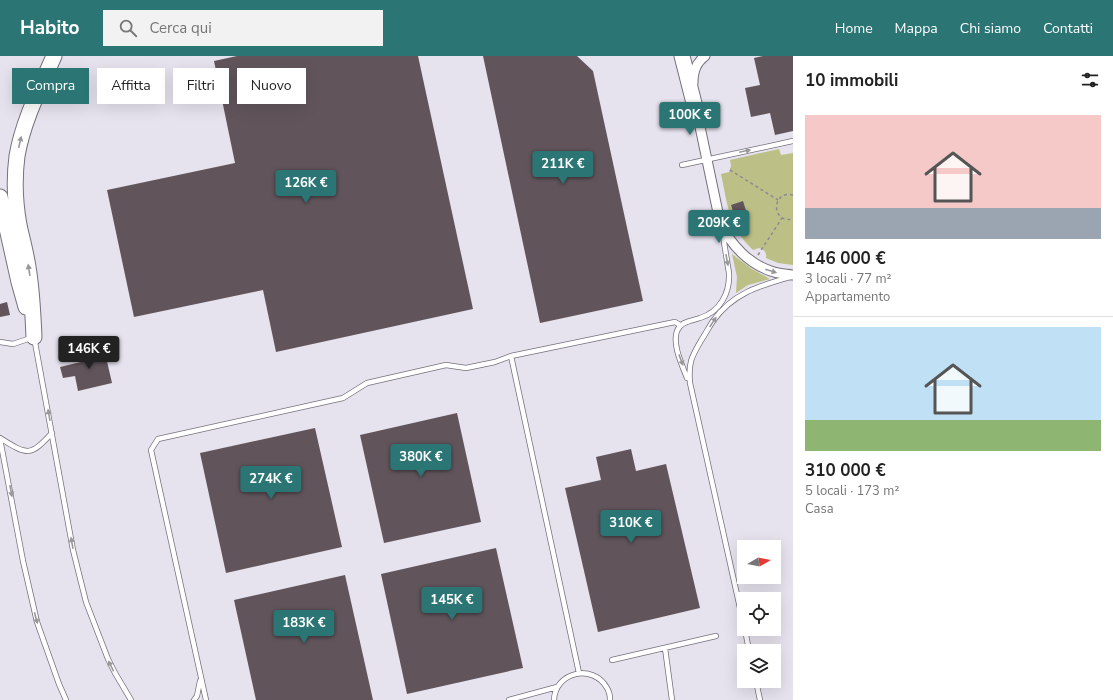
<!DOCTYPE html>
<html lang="it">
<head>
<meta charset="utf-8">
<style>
	:root { --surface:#fff; --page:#f2f2f2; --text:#222; --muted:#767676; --line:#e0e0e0; --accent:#2b7575 }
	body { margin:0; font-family:"Nunito Sans",sans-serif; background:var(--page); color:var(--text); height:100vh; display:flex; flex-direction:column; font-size:15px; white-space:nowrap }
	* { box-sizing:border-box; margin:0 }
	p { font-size:13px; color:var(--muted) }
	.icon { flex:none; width:22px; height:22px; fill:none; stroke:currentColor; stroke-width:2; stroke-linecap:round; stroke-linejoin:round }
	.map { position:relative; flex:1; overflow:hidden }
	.panel { display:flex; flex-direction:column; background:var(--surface); width:320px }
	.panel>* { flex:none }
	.hud { position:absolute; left:12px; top:12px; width:380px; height:36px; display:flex; gap:8px }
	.needle { width:26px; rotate:81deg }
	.fabs { position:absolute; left:737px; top:484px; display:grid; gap:8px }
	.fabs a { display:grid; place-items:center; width:44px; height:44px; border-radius:0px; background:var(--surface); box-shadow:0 4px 16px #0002; font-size:20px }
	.price { position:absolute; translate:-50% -34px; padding:0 9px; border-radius:4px; background:var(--accent); color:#fff; font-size:13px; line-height:26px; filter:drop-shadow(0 1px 2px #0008) }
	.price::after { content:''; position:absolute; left:50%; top:24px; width:12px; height:9px; margin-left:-6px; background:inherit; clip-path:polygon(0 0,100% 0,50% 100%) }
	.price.on { background:#222; color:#fff }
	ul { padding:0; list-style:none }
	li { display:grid; align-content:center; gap:8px; height:212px; padding:0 12px }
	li+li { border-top:1px solid var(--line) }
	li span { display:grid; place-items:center; height:124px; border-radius:0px; color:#555 }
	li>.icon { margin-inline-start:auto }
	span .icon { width:72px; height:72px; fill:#fffc; stroke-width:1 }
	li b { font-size:17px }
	h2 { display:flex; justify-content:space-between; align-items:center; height:48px; padding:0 12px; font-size:17px }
	.pill { padding:0 14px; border-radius:0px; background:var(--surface); box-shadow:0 4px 16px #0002; font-size:14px; line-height:36px }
	.pill.on { background:var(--accent); color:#fff }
	header { display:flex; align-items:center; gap:24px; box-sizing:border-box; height:56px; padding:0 20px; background:var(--accent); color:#fff }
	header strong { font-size:19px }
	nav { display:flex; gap:22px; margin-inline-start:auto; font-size:14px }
	.search { width:280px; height:36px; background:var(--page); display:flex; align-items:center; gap:10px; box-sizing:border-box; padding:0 14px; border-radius:0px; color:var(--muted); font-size:15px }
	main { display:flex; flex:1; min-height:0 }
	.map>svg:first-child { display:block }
	.green { fill:#bcc086 }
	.building { fill:#61555b }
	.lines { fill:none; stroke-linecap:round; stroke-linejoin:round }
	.service-casing { stroke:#75717c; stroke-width:6 }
	.minor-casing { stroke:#75717c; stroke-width:11 }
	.trunk-casing { stroke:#75717c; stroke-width:17 }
	.path { stroke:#8c8992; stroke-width:1.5; stroke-dasharray:3 3; stroke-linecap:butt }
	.service { stroke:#fff; stroke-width:4.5 }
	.minor { stroke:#fff; stroke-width:9 }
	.trunk { stroke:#fff; stroke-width:15 }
	.oneway { fill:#98989a }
</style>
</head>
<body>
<header>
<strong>Habito</strong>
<div class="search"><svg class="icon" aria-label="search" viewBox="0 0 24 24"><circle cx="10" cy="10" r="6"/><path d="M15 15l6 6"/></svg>Cerca qui</div>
<nav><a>Home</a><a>Mappa</a><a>Chi siamo</a><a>Contatti</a></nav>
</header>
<main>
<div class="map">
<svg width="793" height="644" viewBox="0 0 793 644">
	<rect width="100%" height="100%" fill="#e6e2ee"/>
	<!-- green -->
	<path class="green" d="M779 93 781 99 793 97V209L778 207 766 202C767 197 764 193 759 192L753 194C728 170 728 150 721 118L729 116 731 110 730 104Z
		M732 198 752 213 770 223 748 229 736 237 737 221Z"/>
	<!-- building -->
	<path class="building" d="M237 0H418L473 253 276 296 263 234 134 261 107 134 235 107 214 5Z
		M483 0H577L593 15 643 245 540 267Z
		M763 0H793V75L775 79 770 57 751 61 745 32 760 29 754 2Z
		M743 145 749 164 737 168 731 149Z
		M7 246 10 259 0 261V248Z
		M95 285 96 293H93L95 303 106 301 112 327 78 335 75 320 63 322 60 311 85 305 81 288Z
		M457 357 481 466 384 487 360 379Z
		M315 372 342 491 226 517 200 397Z
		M631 393 636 415 666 408 700 552 598 576 565 432 601 424 596 401Z
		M496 492 523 612 407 638 381 518Z
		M345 519 373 644H256L234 544Z"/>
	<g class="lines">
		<defs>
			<path id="service" d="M682 109 793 85
				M0 286 13 288 34 281 73 494 86 546 108 603 115 617 131 644
				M511 300 675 266 680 269
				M687 322C682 309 672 288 677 275 681 265 692 265 700 262 720 256 730 237 729 217L722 174
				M0 382C27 399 30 401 52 377
				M0 383 23 505 37 566 59 628 66 644
				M744 570 690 327C688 306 692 300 702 283 706 277 709 271 713 265 733 237 759 230 790 221
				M745 573 749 595
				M665 592 672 644
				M612 604 716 580
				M756 625 760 644
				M194 644 197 640 200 625
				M206 644 151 394 158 383 343 342 367 327 446 309 466 312 495 306 511 300 579 617
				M509 644 557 631
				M554 644C555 616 593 607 607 632 609 635 610 640 610 644"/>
			<path id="minor" d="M693 27C693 15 696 7 705 0
				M695 47 720 166C730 188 749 209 774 216 780 218 787 218 793 219"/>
			<path id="trunk" d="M682 0 695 51
				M0 141 19 226 26 251
				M34 281C33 258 32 234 28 211 26 197 22 183 19 169 15 147 14 123 17 100 23 65 40 32 54 0"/>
		</defs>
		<!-- service casing -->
		<use href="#service" class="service-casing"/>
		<!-- minor casing -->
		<use href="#minor" class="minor-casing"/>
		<!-- trunk casing -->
		<use href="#trunk" class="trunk-casing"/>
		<!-- path -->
		<path class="path" d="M730 114 778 144
			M793 139C771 134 771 168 793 163
			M758 199 782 162"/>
		<!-- service -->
		<use href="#service" class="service"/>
		<!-- minor -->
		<use href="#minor" class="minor"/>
		<!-- trunk -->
		<use href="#trunk" class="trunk"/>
	</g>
	<!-- one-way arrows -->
	<defs><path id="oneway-solid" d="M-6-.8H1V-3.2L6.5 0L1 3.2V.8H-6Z"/></defs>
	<g class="oneway">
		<use href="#oneway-solid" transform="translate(20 86) rotate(-77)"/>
		<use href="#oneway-solid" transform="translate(745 95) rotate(-12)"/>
		<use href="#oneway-solid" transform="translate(727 204) rotate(79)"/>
		<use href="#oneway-solid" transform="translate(29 214) rotate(-99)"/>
		<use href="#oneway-solid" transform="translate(771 215) rotate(17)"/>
		<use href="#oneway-solid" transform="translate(713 266) rotate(-56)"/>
		<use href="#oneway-solid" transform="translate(681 304) rotate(69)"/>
		<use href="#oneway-solid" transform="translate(49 359) rotate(-100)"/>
		<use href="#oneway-solid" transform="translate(11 435) rotate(79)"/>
		<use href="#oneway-solid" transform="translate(72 487) rotate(-100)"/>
		<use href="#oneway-solid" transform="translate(36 562) rotate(75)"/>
		<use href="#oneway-solid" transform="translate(111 610) rotate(-116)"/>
	</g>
</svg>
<div class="fabs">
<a><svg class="needle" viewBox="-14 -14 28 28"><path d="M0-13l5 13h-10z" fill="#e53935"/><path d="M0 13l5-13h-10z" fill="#767676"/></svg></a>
<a><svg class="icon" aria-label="locate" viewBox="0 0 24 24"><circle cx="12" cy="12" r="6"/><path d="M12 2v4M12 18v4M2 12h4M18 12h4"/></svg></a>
<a><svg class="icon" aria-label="layers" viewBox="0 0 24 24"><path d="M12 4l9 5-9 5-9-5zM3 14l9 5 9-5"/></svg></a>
</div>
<b class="price" style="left:690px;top:80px">100K €</b>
<b class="price" style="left:563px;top:129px">211K €</b>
<b class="price" style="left:306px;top:148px">126K €</b>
<b class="price" style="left:719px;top:188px">209K €</b>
<b class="price on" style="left:89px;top:314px">146K €</b>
<b class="price" style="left:421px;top:422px">380K €</b>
<b class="price" style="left:271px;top:444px">274K €</b>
<b class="price" style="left:631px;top:488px">310K €</b>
<b class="price" style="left:452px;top:565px">145K €</b>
<b class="price" style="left:304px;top:588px">183K €</b>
<div class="hud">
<a class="pill on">Compra</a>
<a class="pill">Affitta</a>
<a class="pill">Filtri</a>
<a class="pill">Nuovo</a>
</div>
</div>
<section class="panel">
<h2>10 immobili<svg class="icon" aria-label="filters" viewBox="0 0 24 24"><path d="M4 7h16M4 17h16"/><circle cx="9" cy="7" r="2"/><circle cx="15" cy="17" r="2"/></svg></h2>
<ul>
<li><span style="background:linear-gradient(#f6c9c9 75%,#9aa5b1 0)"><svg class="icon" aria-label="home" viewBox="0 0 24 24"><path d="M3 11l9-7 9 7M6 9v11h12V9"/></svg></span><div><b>146 000 €</b><p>3 locali · 77 m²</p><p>Appartamento</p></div></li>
<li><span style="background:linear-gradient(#bfe0f5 75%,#8fb573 0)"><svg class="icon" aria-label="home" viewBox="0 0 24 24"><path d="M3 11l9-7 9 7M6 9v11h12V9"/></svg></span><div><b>310 000 €</b><p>5 locali · 173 m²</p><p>Casa</p></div></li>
</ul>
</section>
</main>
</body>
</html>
